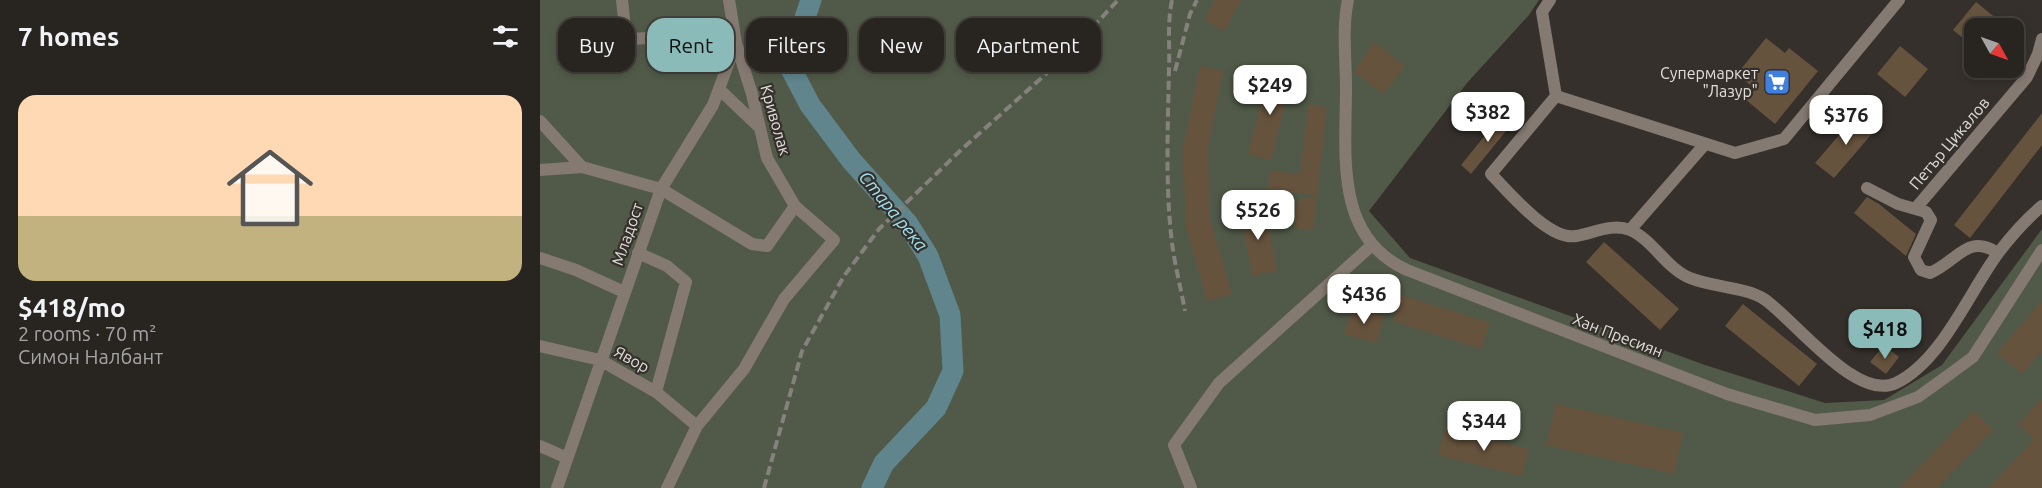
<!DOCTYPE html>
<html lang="en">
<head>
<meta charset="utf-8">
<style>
	:root { --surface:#282420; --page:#302c29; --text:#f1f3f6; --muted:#a5a4a5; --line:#44413e; --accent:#8bbbb9 }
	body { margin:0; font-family:Ubuntu,sans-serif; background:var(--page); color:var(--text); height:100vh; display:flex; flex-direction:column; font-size:22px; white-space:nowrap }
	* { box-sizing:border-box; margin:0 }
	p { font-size:20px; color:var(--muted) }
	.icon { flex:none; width:33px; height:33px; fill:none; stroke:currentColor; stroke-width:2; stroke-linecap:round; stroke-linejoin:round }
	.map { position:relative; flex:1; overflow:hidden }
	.panel { display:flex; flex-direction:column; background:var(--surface); width:540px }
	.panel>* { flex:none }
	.top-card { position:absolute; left:18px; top:18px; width:570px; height:54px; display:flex; gap:12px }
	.needle { width:39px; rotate:130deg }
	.controls { position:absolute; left:1424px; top:18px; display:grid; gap:12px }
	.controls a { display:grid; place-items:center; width:60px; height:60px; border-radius:12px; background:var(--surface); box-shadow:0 3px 9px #0003,0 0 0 2px var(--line); font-size:30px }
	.price { position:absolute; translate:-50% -51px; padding:0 14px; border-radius:12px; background:#fff; color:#222; font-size:20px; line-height:39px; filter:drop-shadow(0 2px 3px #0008) }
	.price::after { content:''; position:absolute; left:50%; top:36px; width:18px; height:14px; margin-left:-9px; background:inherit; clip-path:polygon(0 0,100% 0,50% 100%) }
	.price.on { background:var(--accent); color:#111 }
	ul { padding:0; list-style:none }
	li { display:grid; align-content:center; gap:12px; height:318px; padding:0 18px }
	li span { display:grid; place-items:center; height:186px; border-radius:18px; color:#555 }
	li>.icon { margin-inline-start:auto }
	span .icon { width:108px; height:108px; fill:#fffc; stroke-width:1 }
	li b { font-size:26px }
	h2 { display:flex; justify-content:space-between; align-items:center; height:72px; padding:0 18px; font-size:26px }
	.chip { padding:0 21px; border-radius:18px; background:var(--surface); box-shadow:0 3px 9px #0003,0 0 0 2px var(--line); font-size:21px; line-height:54px }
	.chip.on { background:var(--accent); color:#111 }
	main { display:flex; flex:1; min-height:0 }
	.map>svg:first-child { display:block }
	.green { fill:#515a48 }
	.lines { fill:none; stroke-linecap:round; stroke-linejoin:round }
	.river { stroke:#60858c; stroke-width:21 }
	.building { fill:#66533d }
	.minor { stroke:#857a71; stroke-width:12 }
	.tertiary { stroke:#857a71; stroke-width:12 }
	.rail { stroke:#85817d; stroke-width:4; stroke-dasharray:9 4.5; stroke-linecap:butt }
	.labels { text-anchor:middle; stroke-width:4.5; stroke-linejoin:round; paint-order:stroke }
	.poi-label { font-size:16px; fill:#e0ddda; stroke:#35302b; text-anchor:end }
	.street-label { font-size:16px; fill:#e0ddda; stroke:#35302b }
	.water-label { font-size:18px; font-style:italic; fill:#9de3f1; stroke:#35302b }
</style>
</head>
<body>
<main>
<section class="panel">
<h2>7 homes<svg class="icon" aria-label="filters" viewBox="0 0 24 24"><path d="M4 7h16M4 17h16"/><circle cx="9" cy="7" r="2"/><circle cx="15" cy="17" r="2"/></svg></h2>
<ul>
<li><span style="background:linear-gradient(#ffd9b3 65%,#c2b280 0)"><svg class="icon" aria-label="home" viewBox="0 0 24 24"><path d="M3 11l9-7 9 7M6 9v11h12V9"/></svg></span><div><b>$418/mo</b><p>2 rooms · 70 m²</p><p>Симон Налбант</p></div></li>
</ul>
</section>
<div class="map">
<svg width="1502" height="488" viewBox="0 0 1502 488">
	<rect width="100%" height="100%" fill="#35302b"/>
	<!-- green -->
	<path class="green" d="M0 0H999L989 15 927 83 829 211 870 258 1165 365 1285 403 1344 400 1402 365 1502 229V488H0Z"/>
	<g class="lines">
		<!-- river -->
		<path class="river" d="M271 0 249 65 270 105 311 160 368 224 388 256 410 315 413 371 396 408 344 463 332 488"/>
	</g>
	<!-- building -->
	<path class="building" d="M675 0H701L684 31 664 20Z
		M1436 2 1468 28H1434V47L1413 30Z
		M1226 38 1245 53 1249 48 1278 71 1235 124 1206 100 1215 89 1197 74Z
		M834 42 865 66 843 94 814 72Z
		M1360 46 1388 69 1365 97 1337 74Z
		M660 66 683 71 668 147 670 219 692 294 667 301 646 226 643 148Z
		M729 72 751 78 731 160 708 154Z
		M768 105 787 107 777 195 728 190 730 171 760 174Z
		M964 112 975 120 931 174 921 165Z
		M1318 113 1336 129 1294 178 1275 163Z
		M1502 113V145L1430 238 1414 225Z
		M777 196 773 230 754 228 757 200Z
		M1327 197 1339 204 1376 234 1366 256 1314 213Z
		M725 206 737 271 712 276 700 211Z
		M1064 242 1139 309 1120 330 1046 262Z
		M861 295 950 323 941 349 853 321Z
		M1502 300V351L1482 374 1457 353Z
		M1203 304 1277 364 1259 386 1185 326Z
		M812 307 844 316 837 343 804 334Z
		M1344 345 1359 357 1346 374 1330 362Z
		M1502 398V488H1449L1494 439 1478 424Z
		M1016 404 1143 433 1134 474 1006 445Z
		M1433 411 1453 430 1397 488H1359Z
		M905 429 989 449 982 476 898 455Z"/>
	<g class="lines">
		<!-- minor -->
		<path class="minor" d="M82 0 85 28 93 39 174 33 196 43 212 94 227 158 255 206
			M1010 0 1002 12 1016 96
			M179 89 219 127
			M1016 96 951 174C969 192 1009 241 1036 236 1054 233 1072 223 1090 230 1112 239 1127 269 1150 278 1171 287 1206 287 1224 299 1255 320 1316 402 1356 383 1402 361 1429 292 1459 252 1472 235 1485 220 1502 206
			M1016 96 1195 153 1244 139 1359 0
			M0 121 42 167
			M0 170 42 167 121 189 212 244 227 246 255 206 294 240 244 299 204 369 157 426 127 488
			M1327 188 1358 204 1386 212 1391 220 1374 257 1381 270 1390 273C1418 261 1427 233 1458 253
			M1376 208 1487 77 1498 54 1502 39
			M1090 230 1165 144
			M98 253 127 266 146 282 116 392
			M0 258 36 270 84 292
			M0 346 60 360 116 392 157 426
			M0 446 27 458
			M17 488 121 189 173 105 196 43 189 0
			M651 488 634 445 679 383 831 246"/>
		<!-- tertiary -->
		<path class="tertiary" d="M808 0C802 28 806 59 806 88 806 155 794 237 867 270L1187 394 1275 420 1330 415 1378 397 1410 374 1433 357 1502 250"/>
		<!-- rail -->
		<path class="rail" d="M632 0C627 24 630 44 629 68 628 126 625 186 632 243 635 266 641 289 645 311
			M635 71 650 14 657 0
			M224 488 262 351 304 276 339 229 422 149 525 57 578 0"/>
	</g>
	<!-- icons -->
	<defs>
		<symbol id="supermarket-square" viewBox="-11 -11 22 22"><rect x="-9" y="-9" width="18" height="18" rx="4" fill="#3f7fe0" stroke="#35302b"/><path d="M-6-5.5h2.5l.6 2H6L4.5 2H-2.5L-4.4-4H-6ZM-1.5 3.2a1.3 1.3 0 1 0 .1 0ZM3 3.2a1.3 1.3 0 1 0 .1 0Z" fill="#fff"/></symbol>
	</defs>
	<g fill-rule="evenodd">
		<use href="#supermarket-square" x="1222" y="67" width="30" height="30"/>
	</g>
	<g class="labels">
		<!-- poi labels -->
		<g class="poi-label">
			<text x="1218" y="79">Супермаркет<tspan x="1218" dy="18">"Лазур"</tspan></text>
		</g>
		<!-- street labels -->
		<g class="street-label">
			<text transform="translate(236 120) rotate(74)" y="6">Криволак</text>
			<text transform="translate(1409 143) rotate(-50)" y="6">Петър Цикалов</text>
			<text transform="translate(87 234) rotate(-71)" y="6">Младост</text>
			<text transform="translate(1078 335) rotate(21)" y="6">Хан Пресиян</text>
			<text transform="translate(92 359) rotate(29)" y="6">Явор</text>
		</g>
		<!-- water labels -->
		<g class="water-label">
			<text transform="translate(353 211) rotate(51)" y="6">Стара река</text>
		</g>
	</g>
</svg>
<div class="controls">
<a><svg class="needle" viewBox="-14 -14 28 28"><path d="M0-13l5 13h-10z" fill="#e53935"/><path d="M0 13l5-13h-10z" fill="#a5a4a5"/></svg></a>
</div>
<b class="price" style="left:730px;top:116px">$249</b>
<b class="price" style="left:948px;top:143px">$382</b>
<b class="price" style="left:1306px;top:146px">$376</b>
<b class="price" style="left:718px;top:241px">$526</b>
<b class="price" style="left:824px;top:325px">$436</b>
<b class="price on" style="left:1345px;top:360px">$418</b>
<b class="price" style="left:944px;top:452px">$344</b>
<div class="top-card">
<a class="chip">Buy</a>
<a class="chip on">Rent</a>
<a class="chip">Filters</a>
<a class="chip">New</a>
<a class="chip">Apartment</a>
</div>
</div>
</main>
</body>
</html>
